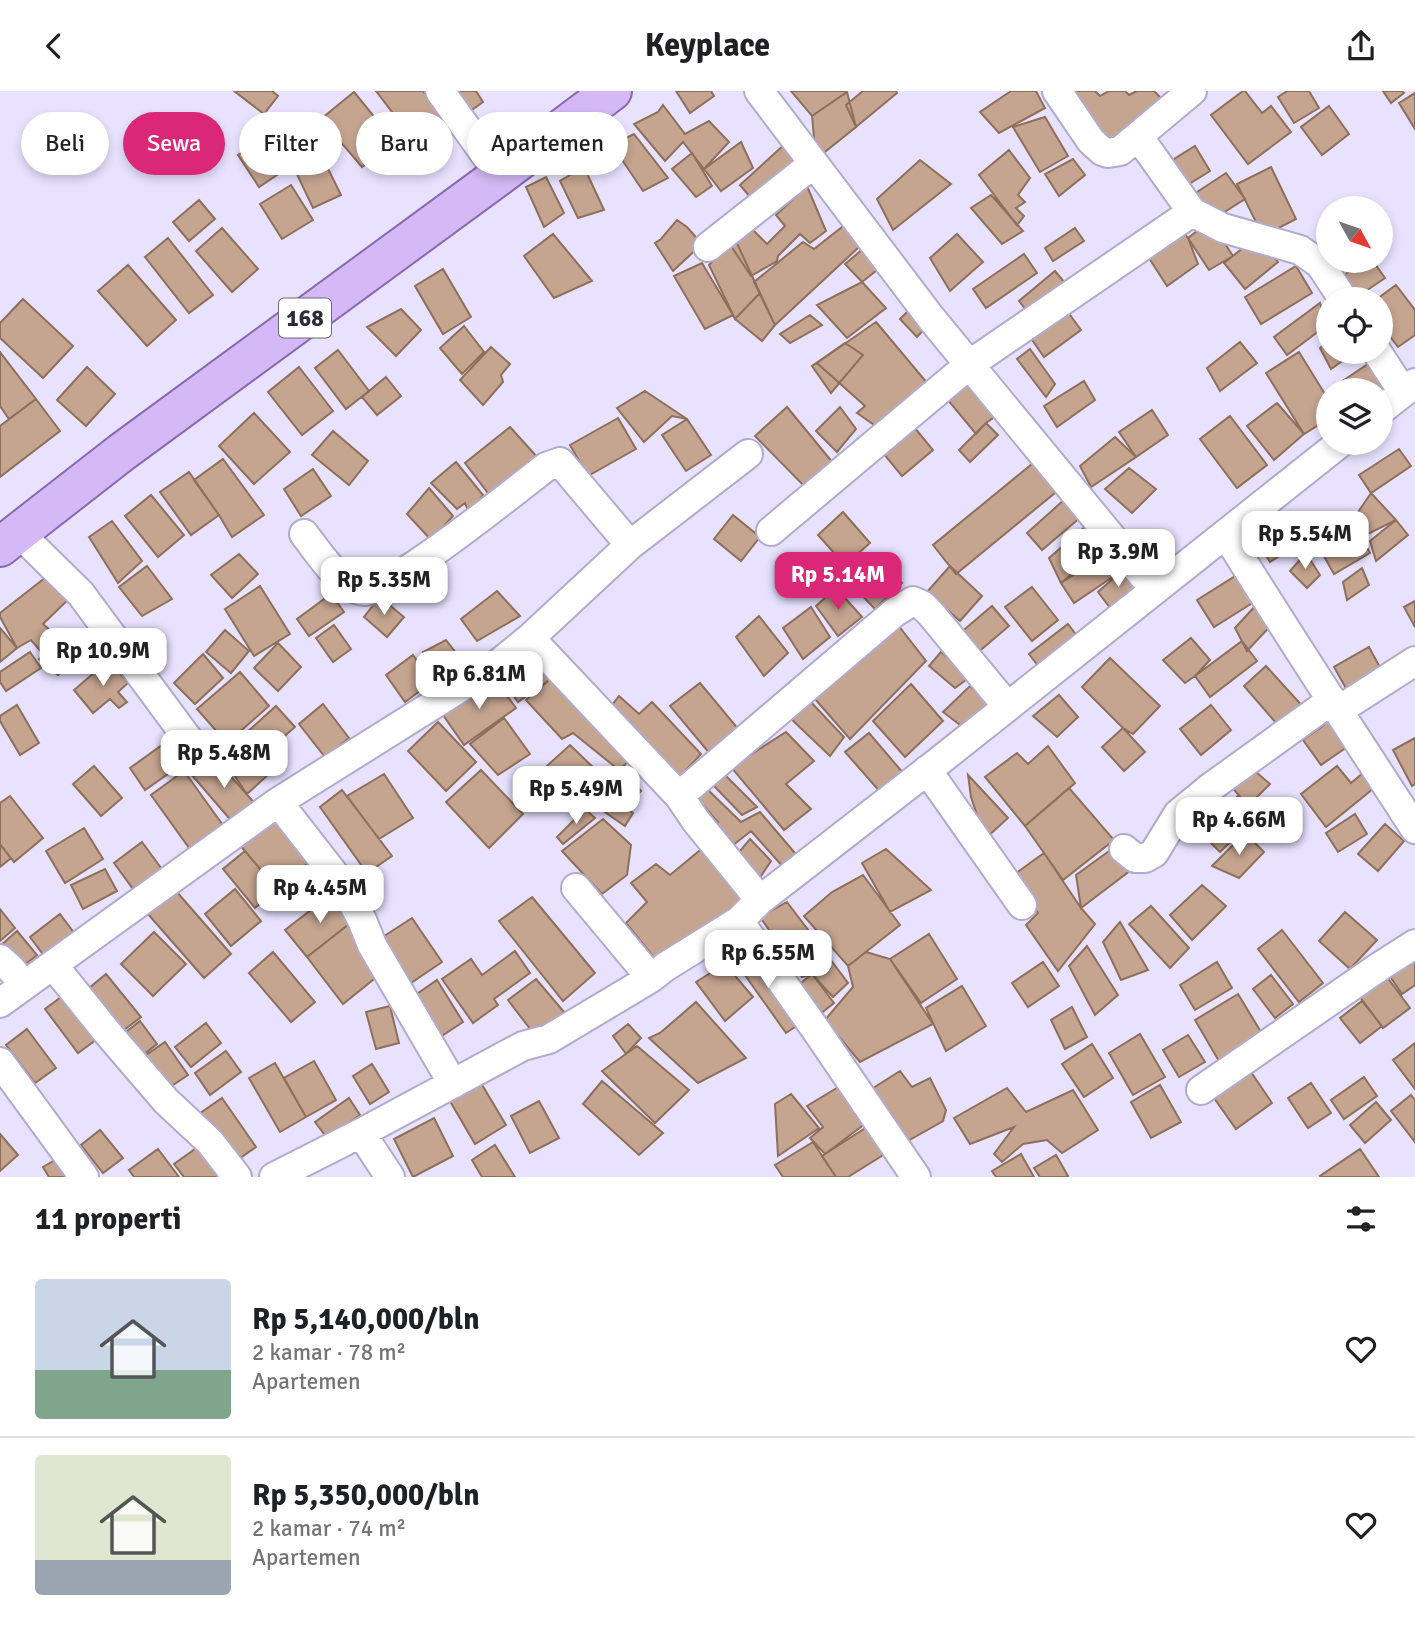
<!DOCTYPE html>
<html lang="id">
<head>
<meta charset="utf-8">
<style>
	:root { --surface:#fff; --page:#f6f6f6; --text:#202124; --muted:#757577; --line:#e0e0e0; --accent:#db2777 }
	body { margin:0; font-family:Signika,sans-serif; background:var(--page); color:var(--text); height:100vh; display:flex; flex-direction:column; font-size:26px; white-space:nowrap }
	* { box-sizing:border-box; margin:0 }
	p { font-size:23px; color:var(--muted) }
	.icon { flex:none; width:38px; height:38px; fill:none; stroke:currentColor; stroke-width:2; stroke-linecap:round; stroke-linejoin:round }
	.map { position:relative; height:1086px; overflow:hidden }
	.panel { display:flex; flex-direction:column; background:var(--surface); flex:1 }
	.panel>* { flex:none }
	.top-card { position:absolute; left:21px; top:21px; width:700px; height:63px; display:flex; gap:14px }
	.needle { width:46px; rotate:130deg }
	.fabs { position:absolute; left:1316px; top:105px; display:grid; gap:14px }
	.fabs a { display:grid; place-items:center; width:77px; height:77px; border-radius:50%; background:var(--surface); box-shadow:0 4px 10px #0003; font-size:35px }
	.price { position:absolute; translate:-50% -60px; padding:0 16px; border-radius:14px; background:#fff; color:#222; font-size:23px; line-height:46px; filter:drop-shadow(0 2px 4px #0008) }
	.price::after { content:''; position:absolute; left:50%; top:42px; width:21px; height:16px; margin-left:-10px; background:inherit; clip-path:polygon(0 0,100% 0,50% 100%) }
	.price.selected { background:var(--accent); color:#fff }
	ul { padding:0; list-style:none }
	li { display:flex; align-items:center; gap:21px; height:175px; padding:0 35px }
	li+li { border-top:2px solid var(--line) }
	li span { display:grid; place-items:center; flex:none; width:196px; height:140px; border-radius:7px; color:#555 }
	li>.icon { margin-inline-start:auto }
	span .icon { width:84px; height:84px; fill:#fffc; stroke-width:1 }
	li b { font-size:30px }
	h2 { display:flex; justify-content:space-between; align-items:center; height:84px; padding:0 35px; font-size:30px }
	.chip { padding:0 24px; border-radius:32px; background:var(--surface); box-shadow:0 4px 10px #0003; font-size:24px; line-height:63px }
	.chip.selected { background:var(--accent); color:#fff }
	header { display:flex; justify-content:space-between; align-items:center; height:91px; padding:0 35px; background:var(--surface); font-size:32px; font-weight:700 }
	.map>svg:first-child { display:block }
	.building { fill:#c5a490; stroke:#8d6f5b; stroke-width:2 }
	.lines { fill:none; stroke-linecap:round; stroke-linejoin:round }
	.street-casing { stroke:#b1abcd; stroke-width:32 }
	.primary-casing { stroke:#8869b0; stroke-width:42 }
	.street { stroke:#fff; stroke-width:28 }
	.primary { stroke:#d4b9f6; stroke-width:38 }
	.labels { text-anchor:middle; stroke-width:6; stroke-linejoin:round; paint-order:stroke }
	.shield { fill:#fff; stroke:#6d6b74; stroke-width:2 }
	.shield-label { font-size:23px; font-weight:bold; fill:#2e2b39 }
</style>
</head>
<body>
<header><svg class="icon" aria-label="back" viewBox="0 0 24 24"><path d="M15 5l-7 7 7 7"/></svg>Keyplace<svg class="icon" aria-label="share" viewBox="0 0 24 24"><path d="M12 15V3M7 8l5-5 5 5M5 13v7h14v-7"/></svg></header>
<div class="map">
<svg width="1415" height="1086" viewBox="0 0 1415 1086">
	<rect width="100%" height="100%" fill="#e8e2ff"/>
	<!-- building -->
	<path class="building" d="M234 0H272L278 5 264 23Z
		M376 0H423L445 28 415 51Z
		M444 0H476L483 11 462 26Z
		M676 0H711L714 5 690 22Z
		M791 0H846L847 1 812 25Z
		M863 0H896L897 2 856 36 846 14Z
		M1011 0H1036L1045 17 999 42 980 21Z
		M1061 0H1095L1100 5 1109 0H1125L1129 4 1137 0H1154L1161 7 1159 24 1101 67Z
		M1243 0H1245L1262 22 1271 15 1291 41 1248 73 1211 24Z
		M1287 0H1309L1319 17 1294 32 1278 6Z
		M1383 0H1402L1404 2 1391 12Z
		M354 1 394 50 362 76 321 28Z
		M847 1 856 36 816 68 812 25Z
		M1415 2V38L1399 12Z
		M663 14 685 43 709 30 729 51 704 78 683 51 665 70 634 33 658 21Z
		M1329 15 1349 43 1322 64 1301 36Z
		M1045 26 1068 65 1040 81 1013 36Z
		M311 43 341 104 313 117 284 56Z
		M634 43 668 87 643 100 612 54Z
		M260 50 280 82 259 96 238 64Z
		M741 51 753 77 721 100 704 78Z
		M785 53 802 71 756 113 740 94Z
		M1195 55 1210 80 1181 98 1166 73Z
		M1009 59 1030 87 1018 104 1025 111 1016 117 1024 125 1017 134 979 84Z
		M692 62 712 95 696 106 672 78Z
		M1073 68 1085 84 1059 105 1045 83Z
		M920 69 951 93 893 139 877 108Z
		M584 76 604 119 578 127 560 90Z
		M1271 76 1296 128 1263 145 1237 93Z
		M1226 82 1245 108 1210 130 1194 103Z
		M546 86 564 122 544 136 526 96Z
		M291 94 313 129 282 148 260 113Z
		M807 95 826 140 810 152 800 143 778 165 777 170 751 185 729 152 752 138 767 153 785 135 776 124Z
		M991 104 1023 140 1002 153 971 117Z
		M199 109 215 128 189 150 173 131Z
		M677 129 687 136 702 153 673 180 655 152 661 148Z
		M851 129 859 156 775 234 754 191 803 151 814 158Z
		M1210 130 1233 165 1209 179 1188 147Z
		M222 137 258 178 232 201 196 160Z
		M1075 137 1084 150 1053 170 1045 157Z
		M1181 138 1188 147 1198 173 1167 195 1147 164Z
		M553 143 592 190 554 207 524 165Z
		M957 143 983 171 950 200 930 167Z
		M1258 145 1278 171 1245 198 1224 172Z
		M168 147 213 204 189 222 145 166Z
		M735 148 760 202 735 228 709 174Z
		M870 152 886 172 862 191 845 173Z
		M1024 163 1037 182 986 217 973 198Z
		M1365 170H1373L1385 187 1354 208 1338 188Z
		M702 172 733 224 705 238 674 185Z
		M128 174 176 229 147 255 98 200Z
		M1296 175 1312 202 1261 233 1245 206Z
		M443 178 471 226 443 243 415 195Z
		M1055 180 1070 198 1033 228 1019 210Z
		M862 191 886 217 847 247 817 214Z
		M1396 194 1415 219V244L1398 256 1381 234V208H1377Z
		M760 202 775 234 762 250 735 228Z
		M23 208 73 255 43 287 0 247V232Z
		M1320 212 1327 234 1287 264 1274 246Z
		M911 217 927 235 917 246 900 228Z
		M1065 217 1081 239 1044 266 1028 243Z
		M401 218 421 239 396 265 367 236Z
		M810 224 822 234 790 252 780 243Z
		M876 231 928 293 884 341 857 322 865 315 817 272Z
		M464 235 484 261 462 283 440 257Z
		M1240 251 1257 272 1220 300 1207 277Z
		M1328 251V261H1355L1331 278 1320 257Z
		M845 252 863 264 831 302 812 275Z
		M491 256 510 273 501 284 503 291 483 314 460 289Z
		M1030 258 1055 293 1046 306 1017 268Z
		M338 259 369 300 346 318 315 277Z
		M0 261 36 308 9 328 0 315Z
		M1299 261 1328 308V328L1304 343 1266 282Z
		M1371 271 1392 302 1381 309V299H1341L1338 293Z
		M87 276 115 303 86 335 57 309Z
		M299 276 333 320 302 344 268 301Z
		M978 283 1006 318 986 332 976 343 947 308Z
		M386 286 401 305 377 324 362 306Z
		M1084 290 1095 309 1057 336 1044 315Z
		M645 300 687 328 672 325 644 351 617 317Z
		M36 308 60 340 0 386V335Z
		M1277 312 1304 343 1274 369 1247 335Z
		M787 316 833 372 805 396 755 345Z
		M840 316 856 338 837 361 816 340Z
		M1152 319 1168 344 1136 366 1119 341Z
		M254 322 290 361 254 393 219 355Z
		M1230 325 1267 374 1237 397 1200 348Z
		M618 327 636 358 588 385 570 354Z
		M687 328 711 364 686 380 662 344Z
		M986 332 998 344 970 371 959 359Z
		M510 336 538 367 491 406 465 372Z
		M914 336 933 359 902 385 883 362Z
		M333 340 368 370 349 394 312 364Z
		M1115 346 1136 366 1091 396 1080 375Z
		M1399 358 1411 375 1371 402 1359 384Z
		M223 368 264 424 232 446 219 424 194 389Z
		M1038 368 1061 397 956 483 933 454Z
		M456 371 483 404 480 408 486 416 469 422 465 412 457 418 431 392Z
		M1129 377 1156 398 1132 422 1105 398Z
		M313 378 331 405 301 425 284 398Z
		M189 381 219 424 191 444 160 401Z
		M429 397 453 425 431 449 407 423Z
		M1371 402 1396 429 1360 447 1352 430Z
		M151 404 184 444 158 466 125 425Z
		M1065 408 1081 426 1042 459 1027 442Z
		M843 421 870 452 845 474 818 444Z
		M733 424 760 446 741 470 714 448Z
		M1277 428 1295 455 1270 471 1254 444Z
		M1396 429 1408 444 1376 470 1370 450Z
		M112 430 142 470 118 492 89 446Z
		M1352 430 1370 462 1334 483 1316 451Z
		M1086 435 1104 456 1061 492 1049 467Z
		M1111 460 1123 479 1074 512 1061 492Z
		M1306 462 1320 484 1307 497 1290 480Z
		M239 463 258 483 232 507 211 484Z
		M881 470 902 492 875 518 854 496Z
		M147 475 172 508 142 525 119 496Z
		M950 475 982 505 960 530 927 501Z
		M1362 477 1369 494 1347 509 1343 491Z
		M55 479 76 501 43 533 80 566 58 584 39 568 44 564 31 549 17 557 0 526V522Z
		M1123 479 1138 496 1111 518 1098 501Z
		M1237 484 1254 511 1214 536 1197 509Z
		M260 495 290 543 254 565 225 518Z
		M1032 496 1058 529 1032 550 1005 516Z
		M836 497 862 526 838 545 816 515Z
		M497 500 520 525 477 550 461 528Z
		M331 503 344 521 309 545 297 528Z
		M380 506 404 526 387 546 364 526Z
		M1415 510V536L1404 516Z
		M1257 513 1275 530 1247 560 1235 537Z
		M992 515 1009 535 976 563 959 543Z
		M811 516 830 546 803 568 783 537Z
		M759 525 788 562 764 585 736 546Z
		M1068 533 1084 554 1045 584 1029 563Z
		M334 534 351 558 333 571 316 547Z
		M898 534 926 570 850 648 815 608Z
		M0 537 17 557 0 571Z
		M225 539 249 560 231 582 206 561Z
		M1191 547 1210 569 1195 585 1185 592 1163 569Z
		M446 549 471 581 451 601 423 561Z
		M1242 550 1257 570 1210 606 1195 585Z
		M278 552 301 576 278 600 254 577Z
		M1369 556 1383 582 1348 601 1334 576Z
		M534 560 553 586 518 611 498 583Z
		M30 561 41 577 6 600 0 591V581Z
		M941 561 970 586 955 597 929 575Z
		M203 563 223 587 195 613 174 592Z
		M413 564 432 591 405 611 386 584Z
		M1110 567 1160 615 1133 643 1123 637 1082 596Z
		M109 569 128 592 118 601 127 611 119 617 110 608 93 622 74 599Z
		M1266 575 1306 619 1283 640 1244 595Z
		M240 581 269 615 227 652 197 618Z
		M553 586 638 662 619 679 573 642 562 648 526 609Z
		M494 587 516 617 464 654 443 624Z
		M700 592 740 640 711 664 670 615Z
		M911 593 943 630 905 666 873 630Z
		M970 595 991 614 964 637 943 621Z
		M1059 604 1078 626 1057 646 1033 625Z
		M619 605 639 623 652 611 701 663 675 691 609 618Z
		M808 608 844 646 830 665 787 624Z
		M323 613 349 647 325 666 299 633Z
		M17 614 39 652 20 664 0 630V625Z
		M1211 614 1231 639 1201 664 1180 638Z
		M276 615 295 636 264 663 246 642Z
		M1323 622 1347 656 1321 674 1303 649 1324 634Z
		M504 627 530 663 498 684 470 653Z
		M438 631 476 671 446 700 408 660Z
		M1123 637 1145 661 1124 680 1102 656Z
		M786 641 814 670 786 693 811 718 784 739 731 676Z
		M869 642 904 683 882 703 845 661Z
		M238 643 252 660 230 678 216 662Z
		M1415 647V693L1412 695 1393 659Z
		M169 649 185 671 145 699 130 677Z
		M570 654 600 683 565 711 537 684Z
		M1048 655 1075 692 1025 735 985 686 1017 662 1028 673Z
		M252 662 270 682 247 703 230 678Z
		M212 664 257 715 235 734 191 683Z
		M94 675 122 707 101 725 73 693Z
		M1249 675 1270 693 1248 715 1230 694Z
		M1337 675 1351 692 1363 682 1374 697 1326 736 1301 703Z
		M481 679 523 723 489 757 446 711Z
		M184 680 225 737 192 761 151 704Z
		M613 682 620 690 627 684 641 700 626 715 604 692Z
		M384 683 413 727 379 748 347 705Z
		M724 683 757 716 742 724 714 695Z
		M968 684 1008 727 985 748 971 706Z
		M706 697 741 731 760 721 800 768 784 777 751 740 732 755 711 736 718 731 695 705Z
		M1069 697 1114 749 1063 789 1025 735Z
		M342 699 392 765 367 782 320 716Z
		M1219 699 1226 708 1201 732 1193 724Z
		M605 702 633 722 625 735 596 715Z
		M10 705 43 747 14 771 0 753V712Z
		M1238 705 1257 725 1220 761 1201 742Z
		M585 718 595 727 563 753 557 746Z
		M278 720 316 765 277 798 239 753Z
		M1355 723 1367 743 1338 761 1326 742Z
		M603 728 631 754 627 784 602 803 562 760Z
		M1385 733 1404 750 1378 780 1358 763Z
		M84 737 103 768 65 792 46 760Z
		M1245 742 1264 761 1239 787 1212 775Z
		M750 748 771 770 757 791 735 766Z
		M142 751 164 781 136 802 114 772Z
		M0 753 11 767 0 776Z
		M1116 755 1135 776 1081 817 1076 784Z
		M704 756 754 812 656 869 626 832 647 811 631 792 656 773 670 784Z
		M886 758 931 799 890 821 862 772Z
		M245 760 277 798 255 817 223 778Z
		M1044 762 1081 817 1095 833 1058 880 1026 834 1038 822 1012 785Z
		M105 778 117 800 83 818 71 794Z
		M863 784 900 834 848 875 804 825 832 801Z
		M1202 794 1226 815 1192 849 1170 824Z
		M235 798 261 830 231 855 205 823Z
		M176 800 231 863 204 887 148 823Z
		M333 802 354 829 307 866 285 839Z
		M532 806 595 882 563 910 499 830Z
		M787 811 848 892 833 906 812 883 802 886 760 826Z
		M1151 815 1189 857 1170 877 1129 833Z
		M0 818 15 837 0 850Z
		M1345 821 1377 849 1350 878 1319 850Z
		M60 823 75 843 45 866 30 846Z
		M412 827 442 871 405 896 375 851Z
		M1120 831 1148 879 1121 889 1103 851Z
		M348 834 384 880 343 913 307 866Z
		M1282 839 1323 892 1299 911 1258 858Z
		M17 840 37 864 17 880 0 855Z
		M154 841 186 873 153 905 121 873Z
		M929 843 957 888 921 912 890 868Z
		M1087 855 1118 904 1095 924 1069 875Z
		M750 856 801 932 786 942 735 870Z
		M515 860 530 882 494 908 498 914 473 932 442 888 471 868 482 884Z
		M273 861 315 911 291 931 249 882Z
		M866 861 890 868 933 933 860 971 825 929 853 896 848 875Z
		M1415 867V894L1402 903 1389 884Z
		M1043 871 1059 895 1028 916 1012 892Z
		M1217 871 1232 897 1195 919 1180 894Z
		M725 873 753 906 725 930 696 891Z
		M1381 878 1410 917 1383 937 1354 898Z
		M106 883 141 926 116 945 82 903Z
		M812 883 834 912 810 931 790 901Z
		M1271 884 1293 913 1275 927 1253 898Z
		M536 888 564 921 537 947 508 909Z
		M437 889 463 931 437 948 411 907Z
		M962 895 986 935 946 960 926 917Z
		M68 901 100 946 78 962 45 918Z
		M1238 903 1264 946 1220 972 1195 929Z
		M1362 910 1382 935 1360 952 1340 927Z
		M696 911 746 967 698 992 649 947 660 942Z
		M390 915 399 952 376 958 366 921Z
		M1072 916 1087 946 1065 958 1051 929Z
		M140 930 157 953 138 968 121 945Z
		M206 932 221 952 191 976 175 956Z
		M628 933 641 947 626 963 613 945Z
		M27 938 56 977 35 992 6 954Z
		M1140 943 1165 986 1133 1004 1109 962Z
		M1188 944 1205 971 1179 986 1163 959Z
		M165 951 188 984 161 1002 139 969Z
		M1415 952V998L1393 969Z
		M1092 953 1113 987 1084 1006 1062 973Z
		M637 955 689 999 655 1032 602 980Z
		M226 960 241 981 210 1004 195 982Z
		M314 970 336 1009 306 1026 284 987Z
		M275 972 306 1026 280 1041 249 987Z
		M372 973 389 1001 370 1013 353 985Z
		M900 980 912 996 930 987 946 1019 943 1030 906 1051 870 999Z
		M1251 981 1272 1012 1236 1038 1214 1007Z
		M1364 986 1377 1005 1344 1028 1331 1009Z
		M478 987 506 1034 475 1053 447 1005Z
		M602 990 663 1042 639 1064 583 1013Z
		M845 992 870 1029 825 1063 810 1047 823 1036 807 1015Z
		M1311 992 1331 1022 1308 1037 1288 1007Z
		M1160 994 1181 1031 1151 1047 1131 1011Z
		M1007 997 1026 1021 1073 999 1098 1039 1062 1062 1047 1049 1023 1053 1002 1071 994 1063 1014 1036 970 1053 954 1027Z
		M791 1003 819 1037 778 1065 775 1013Z
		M1411 1004 1415 1009V1051L1391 1020Z
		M222 1007 256 1056 230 1074 196 1025Z
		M349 1007 360 1024 327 1047 315 1031Z
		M539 1010 559 1047 530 1062 511 1025Z
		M1376 1011 1391 1029 1365 1052 1350 1034Z
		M434 1027 453 1065 413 1086 394 1048Z
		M870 1034 888 1061 848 1086H836L822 1065Z
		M100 1039 123 1067 103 1082 81 1054Z
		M0 1043 18 1064 0 1080Z
		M205 1051 231 1086H184L174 1073Z
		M813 1051 836 1086H783L775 1074Z
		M495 1054 515 1086H482L472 1069Z
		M158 1058 179 1086H134L129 1079Z
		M1360 1058 1379 1086H1321L1320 1085Z
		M65 1063 79 1086H49L43 1076Z
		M1021 1063 1034 1086H996L992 1080Z
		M1056 1064 1068 1085 1065 1086H1040L1034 1077Z"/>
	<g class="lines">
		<defs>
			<path id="street" d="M440 0 500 84
				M759 0 931 227 1155 499
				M1057 0 1091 50 1102 60 1108 62 1120 60 1138 45
				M1192 121 1223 137 1300 159 1320 173 1343 208
				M708 156 813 73
				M1377 261 1403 301
				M1381 319 1415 292
				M771 440 970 273 1192 121 1138 45 1192 0
				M19 442 81 503 191 652
				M1226 443C1287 543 1352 640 1415 738
				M630 454 748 363
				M530 547 679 705 696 730 760 809
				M1339 619 1415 570
				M927 679 1022 814
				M679 705 895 521 913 510 922 514 931 523 1007 615
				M278 711 345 797 362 829 372 854 453 993
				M1124 758 1135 767H1145L1154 762 1178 723 1211 696 1332 609
				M576 797 651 887
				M739 830 816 939 916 1086
				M0 868 11 878 24 894
				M53 874 106 940 166 1010 210 1051 237 1086
				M0 912 278 711 498 573 530 547 630 454 560 371 546 376C519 397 389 501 365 500 342 500 317 459 304 443
				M0 971 84 1086
				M1201 999 1379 876 1415 853
				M361 1042 390 1086
				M274 1086 361 1042 523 955 549 948 651 887 665 876 739 830 760 809 938 671 1340 352"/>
			<path id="primary" d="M0 456 122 361 500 84 612 0"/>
		</defs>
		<!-- street casing -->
		<use href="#street" class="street-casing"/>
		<!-- primary casing -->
		<use href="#primary" class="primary-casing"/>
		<!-- street -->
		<use href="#street" class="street"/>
		<!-- primary -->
		<use href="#primary" class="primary"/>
	</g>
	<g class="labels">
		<!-- shield labels -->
		<rect class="shield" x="279" y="207.5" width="52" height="39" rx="5"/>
		<g class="shield-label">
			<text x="305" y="235">168</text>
		</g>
	</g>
</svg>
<div class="fabs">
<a><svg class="needle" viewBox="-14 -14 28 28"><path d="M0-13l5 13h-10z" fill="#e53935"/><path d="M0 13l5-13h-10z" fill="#757577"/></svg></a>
<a><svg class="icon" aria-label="locate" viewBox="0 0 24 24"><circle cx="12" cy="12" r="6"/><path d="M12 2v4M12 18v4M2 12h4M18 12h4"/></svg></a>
<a><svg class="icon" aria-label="layers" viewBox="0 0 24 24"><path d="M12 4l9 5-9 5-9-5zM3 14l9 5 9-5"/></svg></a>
</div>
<b class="price" style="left:1305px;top:480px">Rp 5.54M</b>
<b class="price" style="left:1118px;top:498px">Rp 3.9M</b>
<b class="price selected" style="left:838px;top:521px">Rp 5.14M</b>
<b class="price" style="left:384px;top:526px">Rp 5.35M</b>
<b class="price" style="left:103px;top:597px">Rp 10.9M</b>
<b class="price" style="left:479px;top:620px">Rp 6.81M</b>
<b class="price" style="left:224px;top:699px">Rp 5.48M</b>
<b class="price" style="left:576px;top:735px">Rp 5.49M</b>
<b class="price" style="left:1239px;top:766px">Rp 4.66M</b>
<b class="price" style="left:320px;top:834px">Rp 4.45M</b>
<b class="price" style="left:768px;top:899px">Rp 6.55M</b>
<div class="top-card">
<a class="chip">Beli</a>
<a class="chip selected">Sewa</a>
<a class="chip">Filter</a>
<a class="chip">Baru</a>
<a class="chip">Apartemen</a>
</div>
</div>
<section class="panel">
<h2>11 properti<svg class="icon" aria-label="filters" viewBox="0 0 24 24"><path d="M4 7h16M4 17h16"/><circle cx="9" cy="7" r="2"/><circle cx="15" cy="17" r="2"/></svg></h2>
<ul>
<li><span style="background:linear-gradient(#c9d6e8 65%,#7fa58c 0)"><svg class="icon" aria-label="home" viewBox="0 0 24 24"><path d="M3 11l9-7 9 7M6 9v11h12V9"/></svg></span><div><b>Rp 5,140,000/bln</b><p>2 kamar · 78 m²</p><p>Apartemen</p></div><svg class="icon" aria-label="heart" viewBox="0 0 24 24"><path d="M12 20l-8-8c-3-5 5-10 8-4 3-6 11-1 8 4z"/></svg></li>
<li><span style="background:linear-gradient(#dfe7d0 75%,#9aa5b1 0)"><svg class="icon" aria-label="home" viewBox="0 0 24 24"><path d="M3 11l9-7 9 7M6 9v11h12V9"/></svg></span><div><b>Rp 5,350,000/bln</b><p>2 kamar · 74 m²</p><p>Apartemen</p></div><svg class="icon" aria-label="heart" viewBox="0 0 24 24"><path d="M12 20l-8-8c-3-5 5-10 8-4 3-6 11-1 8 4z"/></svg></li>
</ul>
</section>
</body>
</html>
